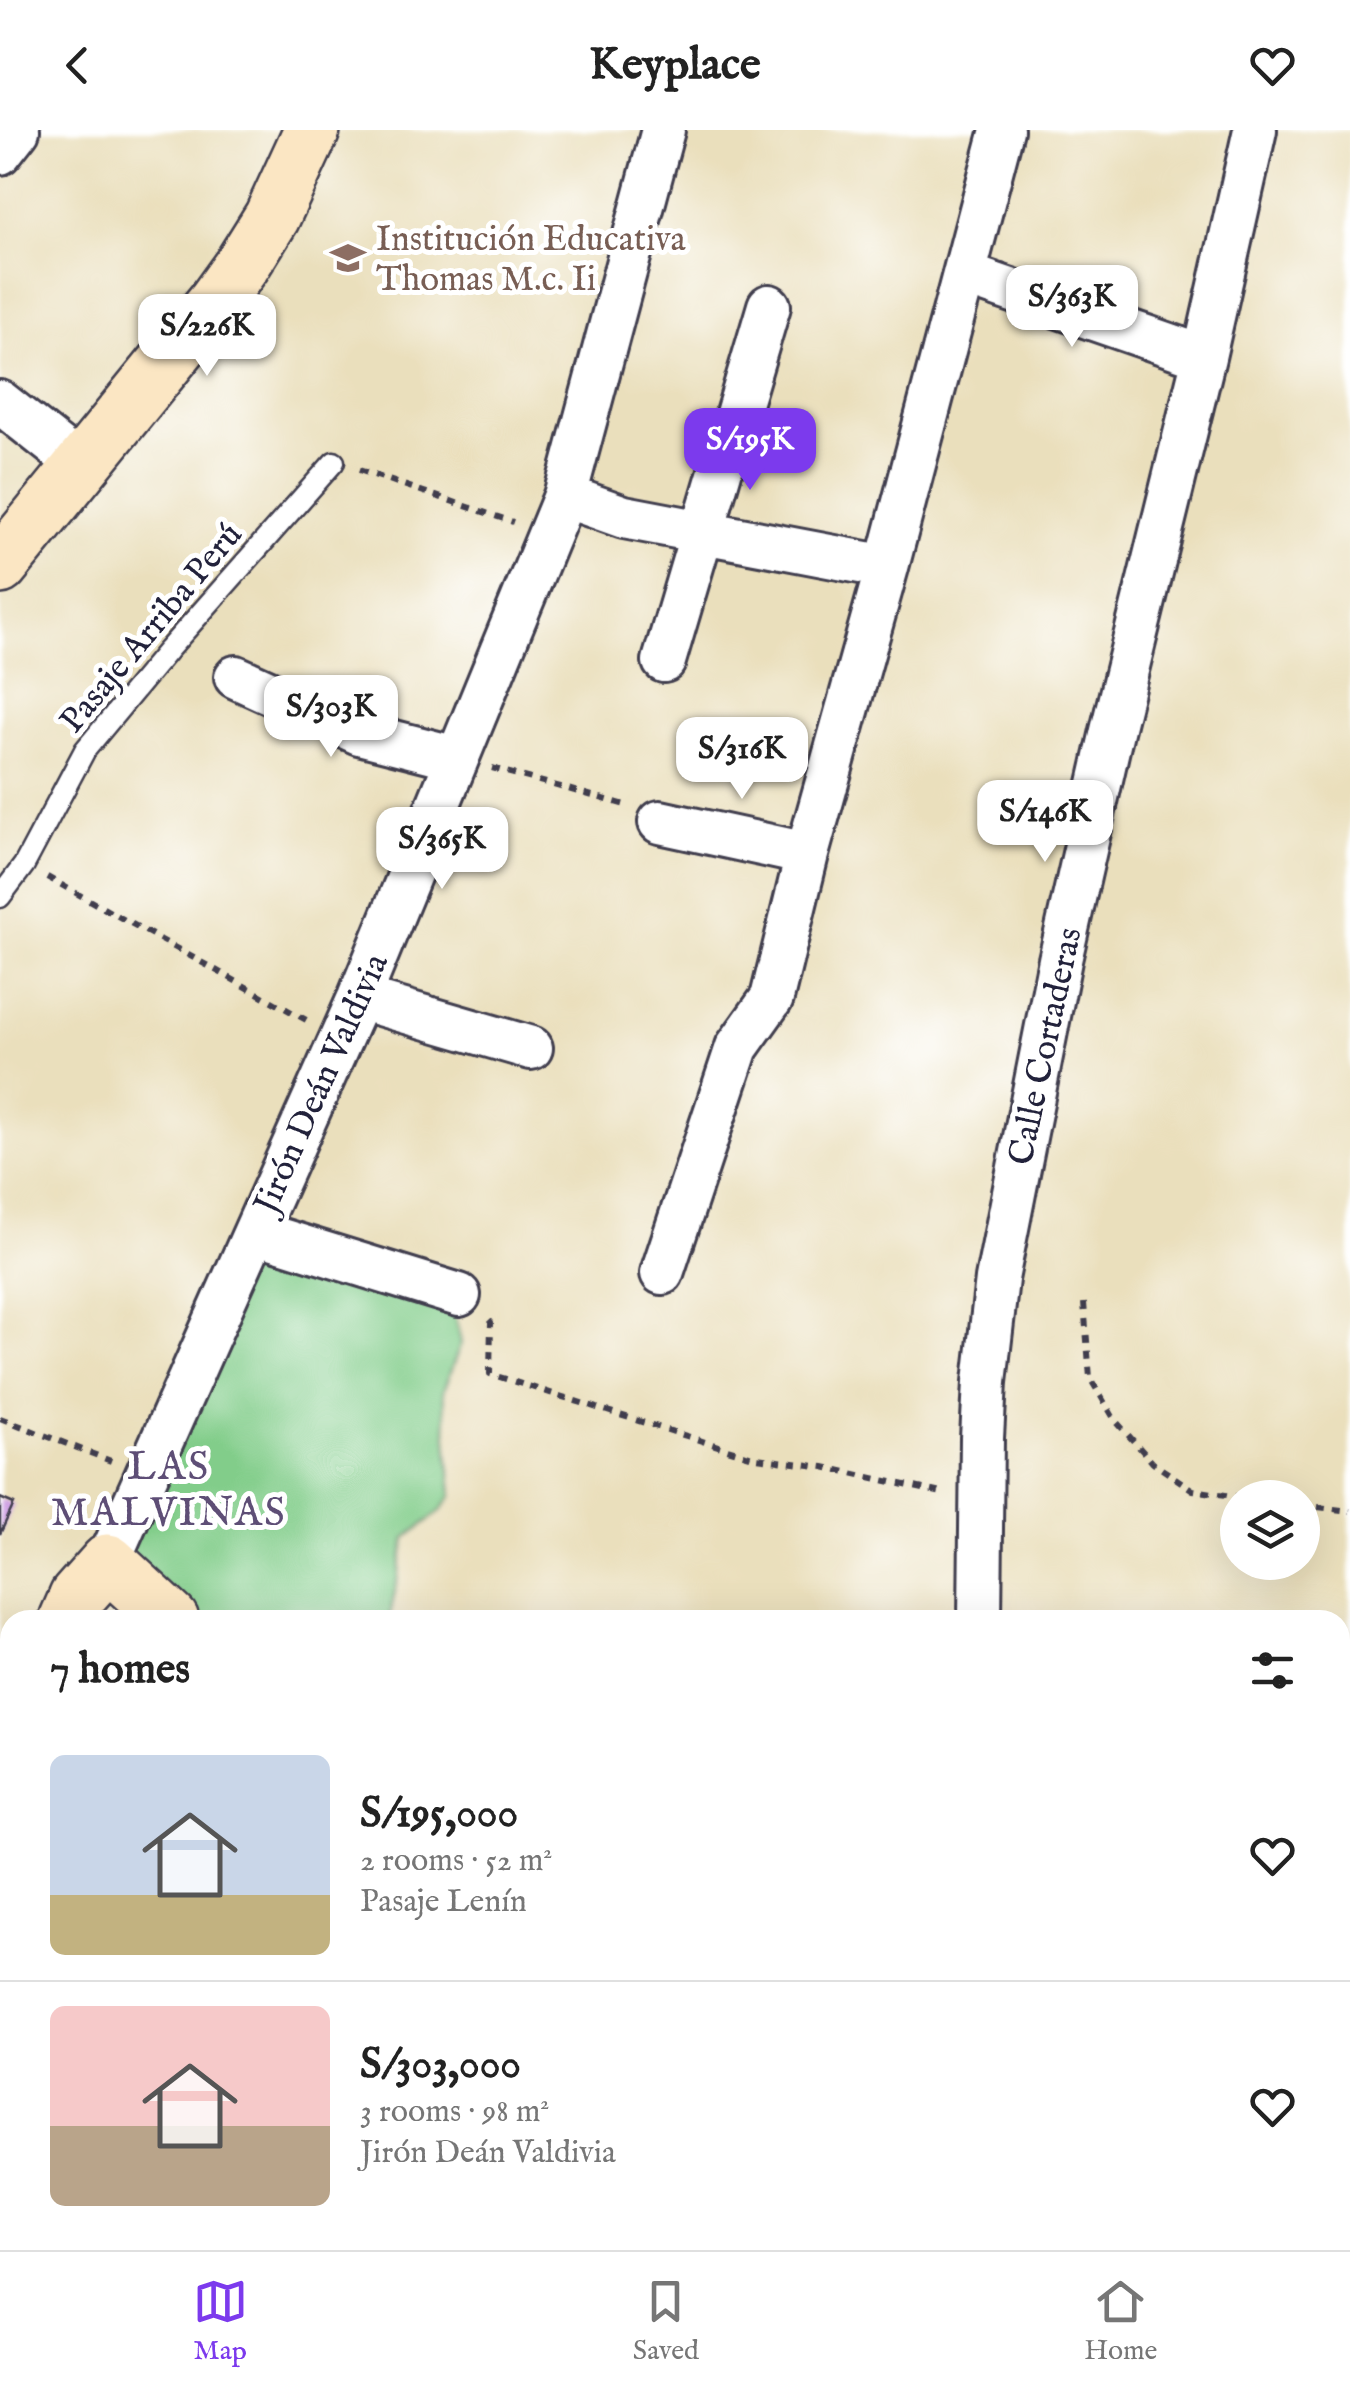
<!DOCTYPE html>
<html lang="en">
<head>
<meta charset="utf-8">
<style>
	:root { --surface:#fff; --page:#f6f6f6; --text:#222; --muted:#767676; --line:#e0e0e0; --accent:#7c3aed }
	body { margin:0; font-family:"IM FELL English",serif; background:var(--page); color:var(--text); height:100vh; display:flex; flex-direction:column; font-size:38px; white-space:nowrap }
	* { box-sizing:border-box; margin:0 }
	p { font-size:32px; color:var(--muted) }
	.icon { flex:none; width:55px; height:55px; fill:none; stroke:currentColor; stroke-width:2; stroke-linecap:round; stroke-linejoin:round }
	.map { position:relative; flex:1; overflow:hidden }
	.drawer { position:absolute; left:0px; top:1480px; width:1350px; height:640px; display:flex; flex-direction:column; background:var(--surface); border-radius:30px 30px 0 0; box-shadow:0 10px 40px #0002 }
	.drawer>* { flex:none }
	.controls { position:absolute; left:1220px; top:1350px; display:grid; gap:20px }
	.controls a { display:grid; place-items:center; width:100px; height:100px; border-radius:50%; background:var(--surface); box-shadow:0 10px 40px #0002; font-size:50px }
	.price { position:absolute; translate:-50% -85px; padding:0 22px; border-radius:20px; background:#fff; color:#222; font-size:32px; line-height:65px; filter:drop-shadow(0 2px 5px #0008) }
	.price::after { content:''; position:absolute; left:50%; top:60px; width:30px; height:22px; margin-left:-15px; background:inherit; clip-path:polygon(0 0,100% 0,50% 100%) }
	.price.on { background:var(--accent); color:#fff }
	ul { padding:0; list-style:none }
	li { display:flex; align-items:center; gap:30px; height:250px; padding:0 50px }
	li+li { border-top:2px solid var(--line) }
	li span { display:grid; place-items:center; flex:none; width:280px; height:200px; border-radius:15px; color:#555 }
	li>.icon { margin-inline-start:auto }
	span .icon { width:120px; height:120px; fill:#fffc; stroke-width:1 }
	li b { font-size:42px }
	h2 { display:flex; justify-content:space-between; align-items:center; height:120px; padding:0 50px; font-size:42px }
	header { display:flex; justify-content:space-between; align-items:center; height:130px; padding:0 50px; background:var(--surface); font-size:45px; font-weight:700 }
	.dock { display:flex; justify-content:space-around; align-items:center; height:140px; border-top:2px solid var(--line); background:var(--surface); font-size:28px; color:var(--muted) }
	.dock a { display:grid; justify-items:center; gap:5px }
	.dock .on { color:var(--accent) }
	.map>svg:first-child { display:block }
	.green { fill:#82cd8a; stroke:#527862; stroke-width:2.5 }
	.building { fill:#ce9fe3 }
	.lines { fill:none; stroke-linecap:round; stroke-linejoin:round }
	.lane-casing { stroke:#403e4e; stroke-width:25 }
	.street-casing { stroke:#403e4e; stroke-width:48 }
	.secondary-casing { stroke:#403e4e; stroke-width:60 }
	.path { stroke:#403e4e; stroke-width:6; stroke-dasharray:8 8; stroke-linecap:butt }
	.lane { stroke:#fff; stroke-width:20 }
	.street { stroke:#fff; stroke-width:42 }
	.secondary { stroke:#fbe6c3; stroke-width:55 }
	.labels { text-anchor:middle; stroke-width:10; stroke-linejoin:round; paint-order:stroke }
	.education-label { font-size:35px; fill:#785e54; stroke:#fff; text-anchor:start }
	.street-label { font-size:35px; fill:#22223b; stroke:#fff }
	.quarter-label { font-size:40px; letter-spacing:2.5px; fill:#5e4e76; stroke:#fff }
</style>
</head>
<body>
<header><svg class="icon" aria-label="back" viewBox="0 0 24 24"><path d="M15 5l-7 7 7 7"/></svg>Keyplace<svg class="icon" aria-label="heart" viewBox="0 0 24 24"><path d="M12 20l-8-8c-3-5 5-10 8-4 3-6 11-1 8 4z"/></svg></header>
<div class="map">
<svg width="1350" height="2120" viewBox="0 0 1350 2120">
	<rect width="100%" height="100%" fill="#fff"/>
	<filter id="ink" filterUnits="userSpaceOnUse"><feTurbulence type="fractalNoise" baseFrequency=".01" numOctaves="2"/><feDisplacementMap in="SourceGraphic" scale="20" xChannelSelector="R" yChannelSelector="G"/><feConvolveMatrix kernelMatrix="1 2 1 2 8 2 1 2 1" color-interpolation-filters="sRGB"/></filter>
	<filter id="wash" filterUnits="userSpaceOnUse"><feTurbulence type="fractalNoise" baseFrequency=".0048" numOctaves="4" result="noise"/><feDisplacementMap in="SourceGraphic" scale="40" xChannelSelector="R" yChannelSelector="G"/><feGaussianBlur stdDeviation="2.25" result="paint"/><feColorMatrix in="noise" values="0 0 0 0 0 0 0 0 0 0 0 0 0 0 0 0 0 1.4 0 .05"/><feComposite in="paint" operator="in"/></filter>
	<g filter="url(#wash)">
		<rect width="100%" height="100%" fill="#eadfbc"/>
		<!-- green -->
		<path class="green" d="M272 1121 452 1174 461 1213 443 1261 452 1365 441 1381 406 1408 389 1490H201L108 1400 216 1155Z"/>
		<g id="blocks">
			<!-- building -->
			<path class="building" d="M0 1368 14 1374 0 1404Z"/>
		</g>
	</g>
	<g filter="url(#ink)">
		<use href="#blocks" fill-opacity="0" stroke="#403e4e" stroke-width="2.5"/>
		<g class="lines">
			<defs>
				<path id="lane" d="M0 767 24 735 85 620 168 520 334 332
					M280 2120 282 2110"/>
				<path id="street" d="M0 23 18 0
					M964 144 1204 227
					M0 272 81 336
					M565 366 624 387 887 437
					M664 531 769 176
					M236 547 359 603 457 628
					M660 692 807 724
					M359 868 531 918
					M255 1102 459 1165
					M662 1143 737 917 772 868 807 724 887 437 1002 0
					M108 1432 359 868 565 366 663 0
					M980 1490 982 1308 985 1252 997 1149 1060 830 1112 601 1204 227 1255 0
					M1340 1898 1350 1817
					M438 2110 443 2120
					M514 2120 516 2110
					M758 2120 760 2110
					M1327 2120 1328 2110"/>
				<path id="secondary" d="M0 436 216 171 242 135 272 87 312 0
					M67 1490 77 1467 108 1432 171 1490
					M0 1759 10 1709
					M1028 2120 1029 2110"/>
			</defs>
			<!-- lane casing -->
			<use href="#lane" class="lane-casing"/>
			<!-- street casing -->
			<use href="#street" class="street-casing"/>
			<!-- secondary casing -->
			<use href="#secondary" class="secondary-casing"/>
			<!-- path -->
			<path class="path" d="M359 340 513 392
				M492 638 629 676
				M47 747 308 891
				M1084 1173 1090 1248 1115 1290 1153 1333 1193 1360 1246 1368
				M489 1190 491 1192 490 1244 756 1328 824 1337 946 1364
				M0 1288 111 1331
				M1302 1375 1350 1381
				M0 1536 10 1538"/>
			<!-- lane -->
			<use href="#lane" class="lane"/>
			<!-- street -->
			<use href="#street" class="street"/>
			<!-- secondary -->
			<use href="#secondary" class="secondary"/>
		</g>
	</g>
	<!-- icons -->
	<defs>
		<symbol id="school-bare" viewBox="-9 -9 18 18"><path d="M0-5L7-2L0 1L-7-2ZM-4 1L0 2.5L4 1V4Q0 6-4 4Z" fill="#8d6e63" stroke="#fff" stroke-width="2.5" paint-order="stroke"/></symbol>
	</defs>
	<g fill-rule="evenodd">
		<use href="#school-bare" x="323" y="103" width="50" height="50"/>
	</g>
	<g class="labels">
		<!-- education labels -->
		<g class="education-label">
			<text x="376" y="120">Institución Educativa<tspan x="376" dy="40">Thomas M.c. Ii</tspan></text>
		</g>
		<!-- street labels -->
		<g class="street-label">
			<text transform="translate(150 497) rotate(-50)" y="12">Pasaje Arriba Perú</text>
			<text transform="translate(1044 916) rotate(-78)" y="12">Calle Cortaderas</text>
			<text transform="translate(320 953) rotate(-66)" y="12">Jirón Deán Valdivia</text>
		</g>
		<!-- quarter labels -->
		<g class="quarter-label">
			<text x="169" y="1349">LAS<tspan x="169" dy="46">MALVINAS</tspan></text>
		</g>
	</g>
</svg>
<div class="controls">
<a><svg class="icon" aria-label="layers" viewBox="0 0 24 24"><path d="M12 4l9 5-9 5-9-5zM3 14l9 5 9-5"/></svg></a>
</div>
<b class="price" style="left:1072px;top:220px">S/363K</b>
<b class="price" style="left:207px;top:249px">S/226K</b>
<b class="price on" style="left:750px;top:363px">S/195K</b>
<b class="price" style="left:331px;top:630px">S/303K</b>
<b class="price" style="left:742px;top:672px">S/316K</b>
<b class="price" style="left:1045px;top:735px">S/146K</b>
<b class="price" style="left:442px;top:762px">S/365K</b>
<section class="drawer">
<h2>7 homes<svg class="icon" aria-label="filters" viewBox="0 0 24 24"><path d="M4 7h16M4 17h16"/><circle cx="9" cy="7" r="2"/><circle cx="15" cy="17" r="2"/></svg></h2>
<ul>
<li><span style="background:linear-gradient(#c9d6e8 70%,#c2b280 0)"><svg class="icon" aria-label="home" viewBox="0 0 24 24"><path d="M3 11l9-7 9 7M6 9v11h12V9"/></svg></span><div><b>S/195,000</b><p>2 rooms · 52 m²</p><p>Pasaje Lenín</p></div><svg class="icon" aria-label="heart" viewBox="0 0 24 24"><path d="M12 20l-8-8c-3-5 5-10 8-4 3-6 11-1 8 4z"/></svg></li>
<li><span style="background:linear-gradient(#f6c9c9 60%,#b9a48a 0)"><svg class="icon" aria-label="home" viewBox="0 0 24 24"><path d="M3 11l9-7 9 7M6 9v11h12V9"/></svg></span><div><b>S/303,000</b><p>3 rooms · 98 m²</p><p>Jirón Deán Valdivia</p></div><svg class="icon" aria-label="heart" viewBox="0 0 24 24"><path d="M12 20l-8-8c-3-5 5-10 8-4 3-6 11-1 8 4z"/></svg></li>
</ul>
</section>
</div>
<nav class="dock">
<a class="on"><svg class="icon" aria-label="map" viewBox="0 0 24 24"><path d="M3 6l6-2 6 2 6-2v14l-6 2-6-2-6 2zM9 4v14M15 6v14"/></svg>Map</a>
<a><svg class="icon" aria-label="saved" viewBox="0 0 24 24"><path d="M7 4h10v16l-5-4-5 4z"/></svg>Saved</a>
<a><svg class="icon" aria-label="home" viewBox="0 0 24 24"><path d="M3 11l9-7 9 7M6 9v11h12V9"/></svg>Home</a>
</nav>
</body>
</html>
